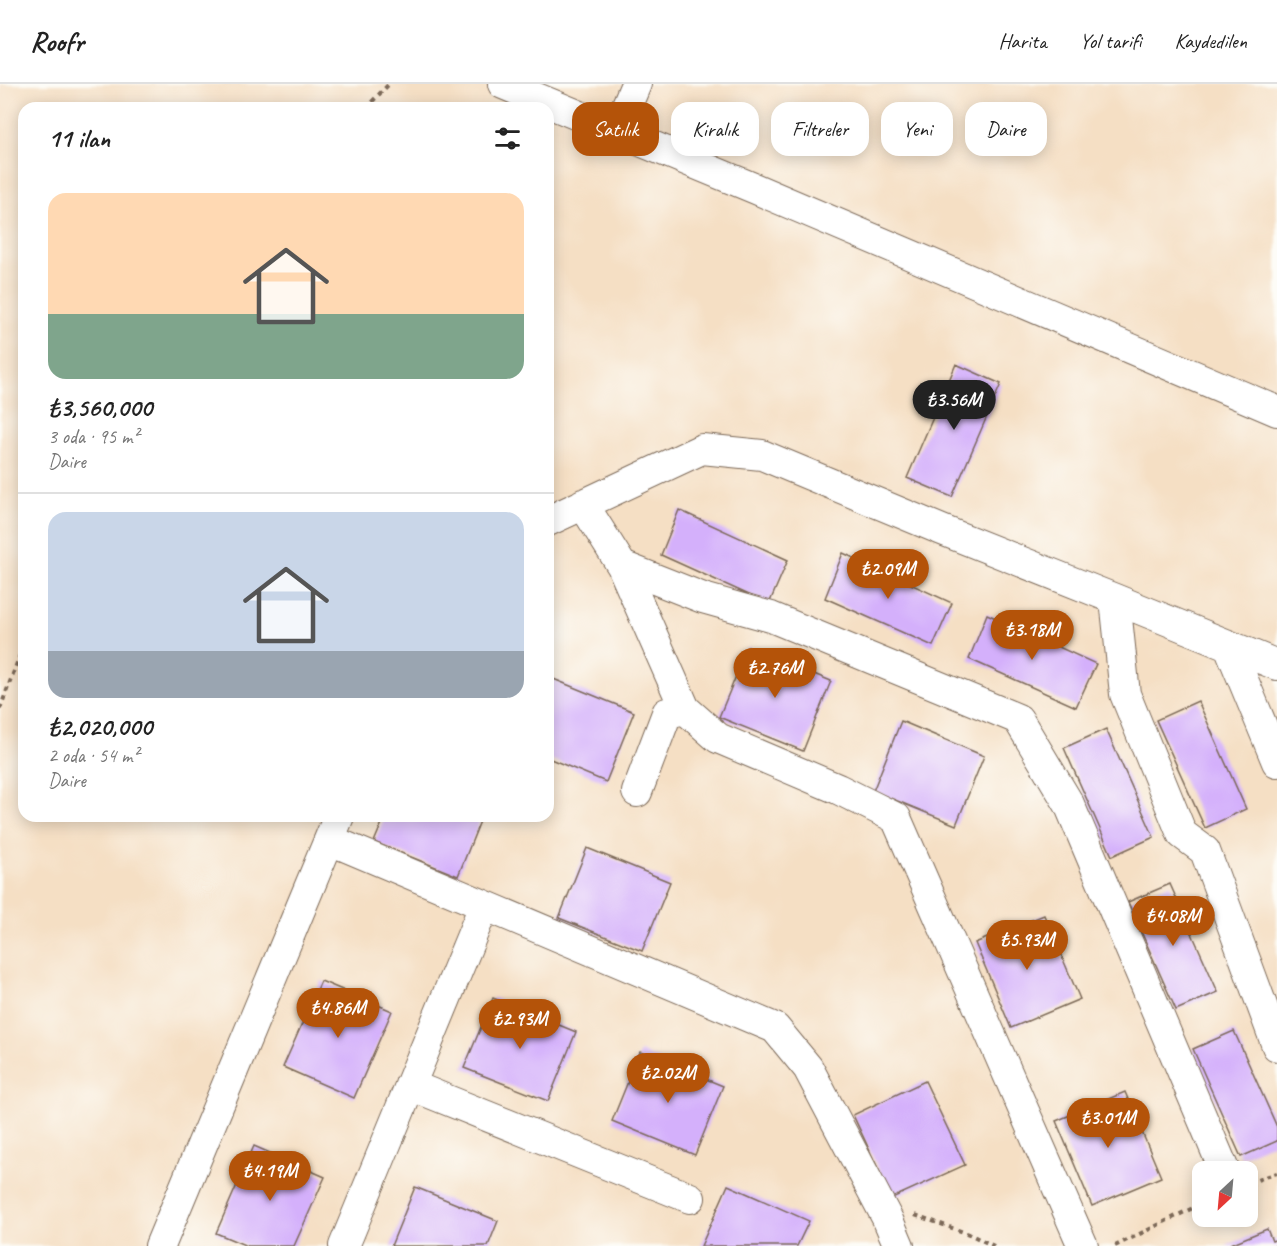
<!DOCTYPE html>
<html lang="tr">
<head>
<meta charset="utf-8">
<style>
	:root { --surface:#fff; --page:#f6f6f6; --text:#222; --muted:#767676; --line:#e0e0e0; --accent:#b45309 }
	body { margin:0; font-family:Caveat,sans-serif; background:var(--page); color:var(--text); height:100vh; display:flex; flex-direction:column; font-size:22px; white-space:nowrap }
	* { box-sizing:border-box; margin:0 }
	p { font-size:20px; color:var(--muted) }
	.icon { flex:none; width:33px; height:33px; fill:none; stroke:currentColor; stroke-width:2; stroke-linecap:round; stroke-linejoin:round }
	.map { position:relative; flex:1; overflow:hidden }
	.details { position:absolute; left:18px; top:18px; width:536px; height:720px; display:flex; flex-direction:column; background:var(--surface); border-radius:18px; box-shadow:0 3px 15px #0003 }
	.details>* { flex:none }
	.guide { position:absolute; left:572px; top:18px; width:570px; height:54px; display:flex; gap:12px }
	.needle { width:39px; rotate:206deg }
	.fabs { position:absolute; left:1192px; top:1077px; display:grid; gap:12px }
	.fabs a { display:grid; place-items:center; width:66px; height:66px; border-radius:12px; background:var(--surface); box-shadow:0 3px 15px #0003; font-size:30px }
	.price { position:absolute; translate:-50% -51px; padding:0 14px; border-radius:21px; background:var(--accent); color:#fff; font-size:20px; line-height:39px; filter:drop-shadow(0 2px 3px #0008) }
	.price::after { content:''; position:absolute; left:50%; top:36px; width:18px; height:14px; margin-left:-9px; background:inherit; clip-path:polygon(0 0,100% 0,50% 100%) }
	.price.on { background:#222; color:#fff }
	ul { padding:0; list-style:none }
	li { display:grid; align-content:center; gap:12px; height:318px; padding:0 30px }
	li+li { border-top:2px solid var(--line) }
	li span { display:grid; place-items:center; height:186px; border-radius:18px; color:#555 }
	li>.icon { margin-inline-start:auto }
	span .icon { width:108px; height:108px; fill:#fffc; stroke-width:1 }
	li b { font-size:26px }
	h2 { display:flex; justify-content:space-between; align-items:center; height:72px; padding:0 30px; font-size:26px }
	.chip { padding:0 21px; border-radius:18px; background:var(--surface); box-shadow:0 3px 15px #0003; font-size:21px; line-height:54px }
	.chip.on { background:var(--accent); color:#fff }
	header { display:flex; align-items:center; gap:36px; box-sizing:border-box; height:84px; padding:0 30px; background:var(--surface); border-bottom:2px solid var(--line) }
	header strong { font-size:28px }
	nav { display:flex; gap:33px; margin-inline-start:auto; font-size:21px }
	.map>svg:first-child { display:block }
	.building { fill:#d4b0fb }
	.lines { fill:none; stroke-linecap:round; stroke-linejoin:round }
	.minor-casing { stroke:#7c6958; stroke-width:32 }
	.path { stroke:#7c6958; stroke-width:4; stroke-dasharray:4.5 4.5; stroke-linecap:butt }
	.minor { stroke:#fff; stroke-width:30 }
</style>
</head>
<body>
<header>
<strong>Roofr</strong>
<nav><a>Harita</a><a>Yol tarifi</a><a>Kaydedilen</a></nav>
</header>
<div class="map">
<svg width="1277" height="1162" viewBox="0 0 1277 1162">
	<rect width="100%" height="100%" fill="#fdfcf7"/>
	<filter id="ink" filterUnits="userSpaceOnUse"><feTurbulence type="fractalNoise" baseFrequency=".0167" numOctaves="2"/><feDisplacementMap in="SourceGraphic" scale="12" xChannelSelector="R" yChannelSelector="G"/><feConvolveMatrix kernelMatrix="1 2 1 2 8 2 1 2 1" color-interpolation-filters="sRGB"/></filter>
	<filter id="wash" filterUnits="userSpaceOnUse"><feTurbulence type="fractalNoise" baseFrequency=".008" numOctaves="4" result="noise"/><feDisplacementMap in="SourceGraphic" scale="24" xChannelSelector="R" yChannelSelector="G"/><feGaussianBlur stdDeviation="1.35" result="paint"/><feColorMatrix in="noise" values="0 0 0 0 0 0 0 0 0 0 0 0 0 0 0 0 0 1.4 0 .05"/><feComposite in="paint" operator="in"/></filter>
	<g filter="url(#wash)">
		<rect width="100%" height="100%" fill="#f5dfc4"/>
		<g id="blocks">
			<!-- building -->
			<path class="building" d="M956 280 1001 300 952 413 907 394Z
				M679 426 788 476 769 520 661 471Z
				M843 469 952 519 933 562 825 514Z
				M987 530 1096 580 1076 623 969 575Z
				M748 563 831 597 803 667 719 633Z
				M551 594 634 628 606 698 548 674V603Z
				M1198 617 1246 725 1205 744 1156 636Z
				M901 637 984 672 956 741 873 707Z
				M1106 645 1154 753 1112 772 1064 664Z
				M385 732H482L458 792 374 758Z
				M587 764 670 798 642 867 559 834Z
				M1170 800 1218 908 1176 926 1128 818Z
				M1044 831 1080 915 1011 944 975 859Z
				M321 897 392 927 354 1014 283 983Z
				M493 914 576 948 548 1017 464 984Z
				M1234 947 1277 1043V1057L1241 1073 1193 965Z
				M640 968 723 1002 695 1071 612 1037Z
				M925 997 965 1081 892 1114 853 1031Z
				M1125 1008 1161 1093 1092 1122 1056 1037Z
				M254 1062 325 1093 294 1162H247L216 1149Z
				M728 1101 809 1137 797 1162H701Z
				M415 1103 498 1137 488 1162H391Z
				M1267 1145 1272 1157 1277 1155V1162H1226Z"/>
		</g>
	</g>
	<g filter="url(#ink)">
		<use href="#blocks" fill-opacity="0" stroke="#7c6958" stroke-width="1.5"/>
		<g class="lines">
			<defs>
				<path id="minor" d="M503 0 756 105 1277 327
					M616 47 636 0
					M583 420 622 482 685 625 718 654 838 705 896 734 1083 1162
					M548 437 702 365 762 371 942 446 1115 515 1277 581
					M622 482 703 514 771 533 1018 635 1069 720 1225 1088
					M1115 515 1125 610 1182 750 1205 767 1277 962
					M1229 562 1277 678
					M637 708 667 629 685 625
					M330 756 775 944 808 984 888 1136 899 1162
					M410 1001 690 1114
					M160 1162 339 732
					M344 1162 484 822"/>
			</defs>
			<!-- minor casing -->
			<use href="#minor" class="minor-casing"/>
			<!-- path -->
			<path class="path" d="M366 24 389 0
				M0 625 24 560
				M1249 1099 1277 1089
				M915 1131 969 1150 994 1162
				M1115 1162 1203 1119"/>
			<!-- minor -->
			<use href="#minor" class="minor"/>
		</g>
	</g>
</svg>
<div class="fabs">
<a><svg class="needle" viewBox="-14 -14 28 28"><path d="M0-13l5 13h-10z" fill="#e53935"/><path d="M0 13l5-13h-10z" fill="#767676"/></svg></a>
</div>
<b class="price on" style="left:954px;top:347px">₺3.56M</b>
<b class="price" style="left:888px;top:516px">₺2.09M</b>
<b class="price" style="left:1032px;top:577px">₺3.18M</b>
<b class="price" style="left:775px;top:615px">₺2.76M</b>
<b class="price" style="left:1173px;top:863px">₺4.08M</b>
<b class="price" style="left:1027px;top:887px">₺5.93M</b>
<b class="price" style="left:338px;top:955px">₺4.86M</b>
<b class="price" style="left:520px;top:966px">₺2.93M</b>
<b class="price" style="left:668px;top:1020px">₺2.02M</b>
<b class="price" style="left:1108px;top:1065px">₺3.01M</b>
<b class="price" style="left:270px;top:1118px">₺4.19M</b>
<div class="guide">
<a class="chip on">Satılık</a>
<a class="chip">Kiralık</a>
<a class="chip">Filtreler</a>
<a class="chip">Yeni</a>
<a class="chip">Daire</a>
</div>
<section class="details">
<h2>11 ilan<svg class="icon" aria-label="filters" viewBox="0 0 24 24"><path d="M4 7h16M4 17h16"/><circle cx="9" cy="7" r="2"/><circle cx="15" cy="17" r="2"/></svg></h2>
<ul>
<li><span style="background:linear-gradient(#ffd9b3 65%,#7fa58c 0)"><svg class="icon" aria-label="home" viewBox="0 0 24 24"><path d="M3 11l9-7 9 7M6 9v11h12V9"/></svg></span><div><b>₺3,560,000</b><p>3 oda · 95 m²</p><p>Daire</p></div></li>
<li><span style="background:linear-gradient(#c9d6e8 75%,#9aa5b1 0)"><svg class="icon" aria-label="home" viewBox="0 0 24 24"><path d="M3 11l9-7 9 7M6 9v11h12V9"/></svg></span><div><b>₺2,020,000</b><p>2 oda · 54 m²</p><p>Daire</p></div></li>
</ul>
</section>
</div>
</body>
</html>
